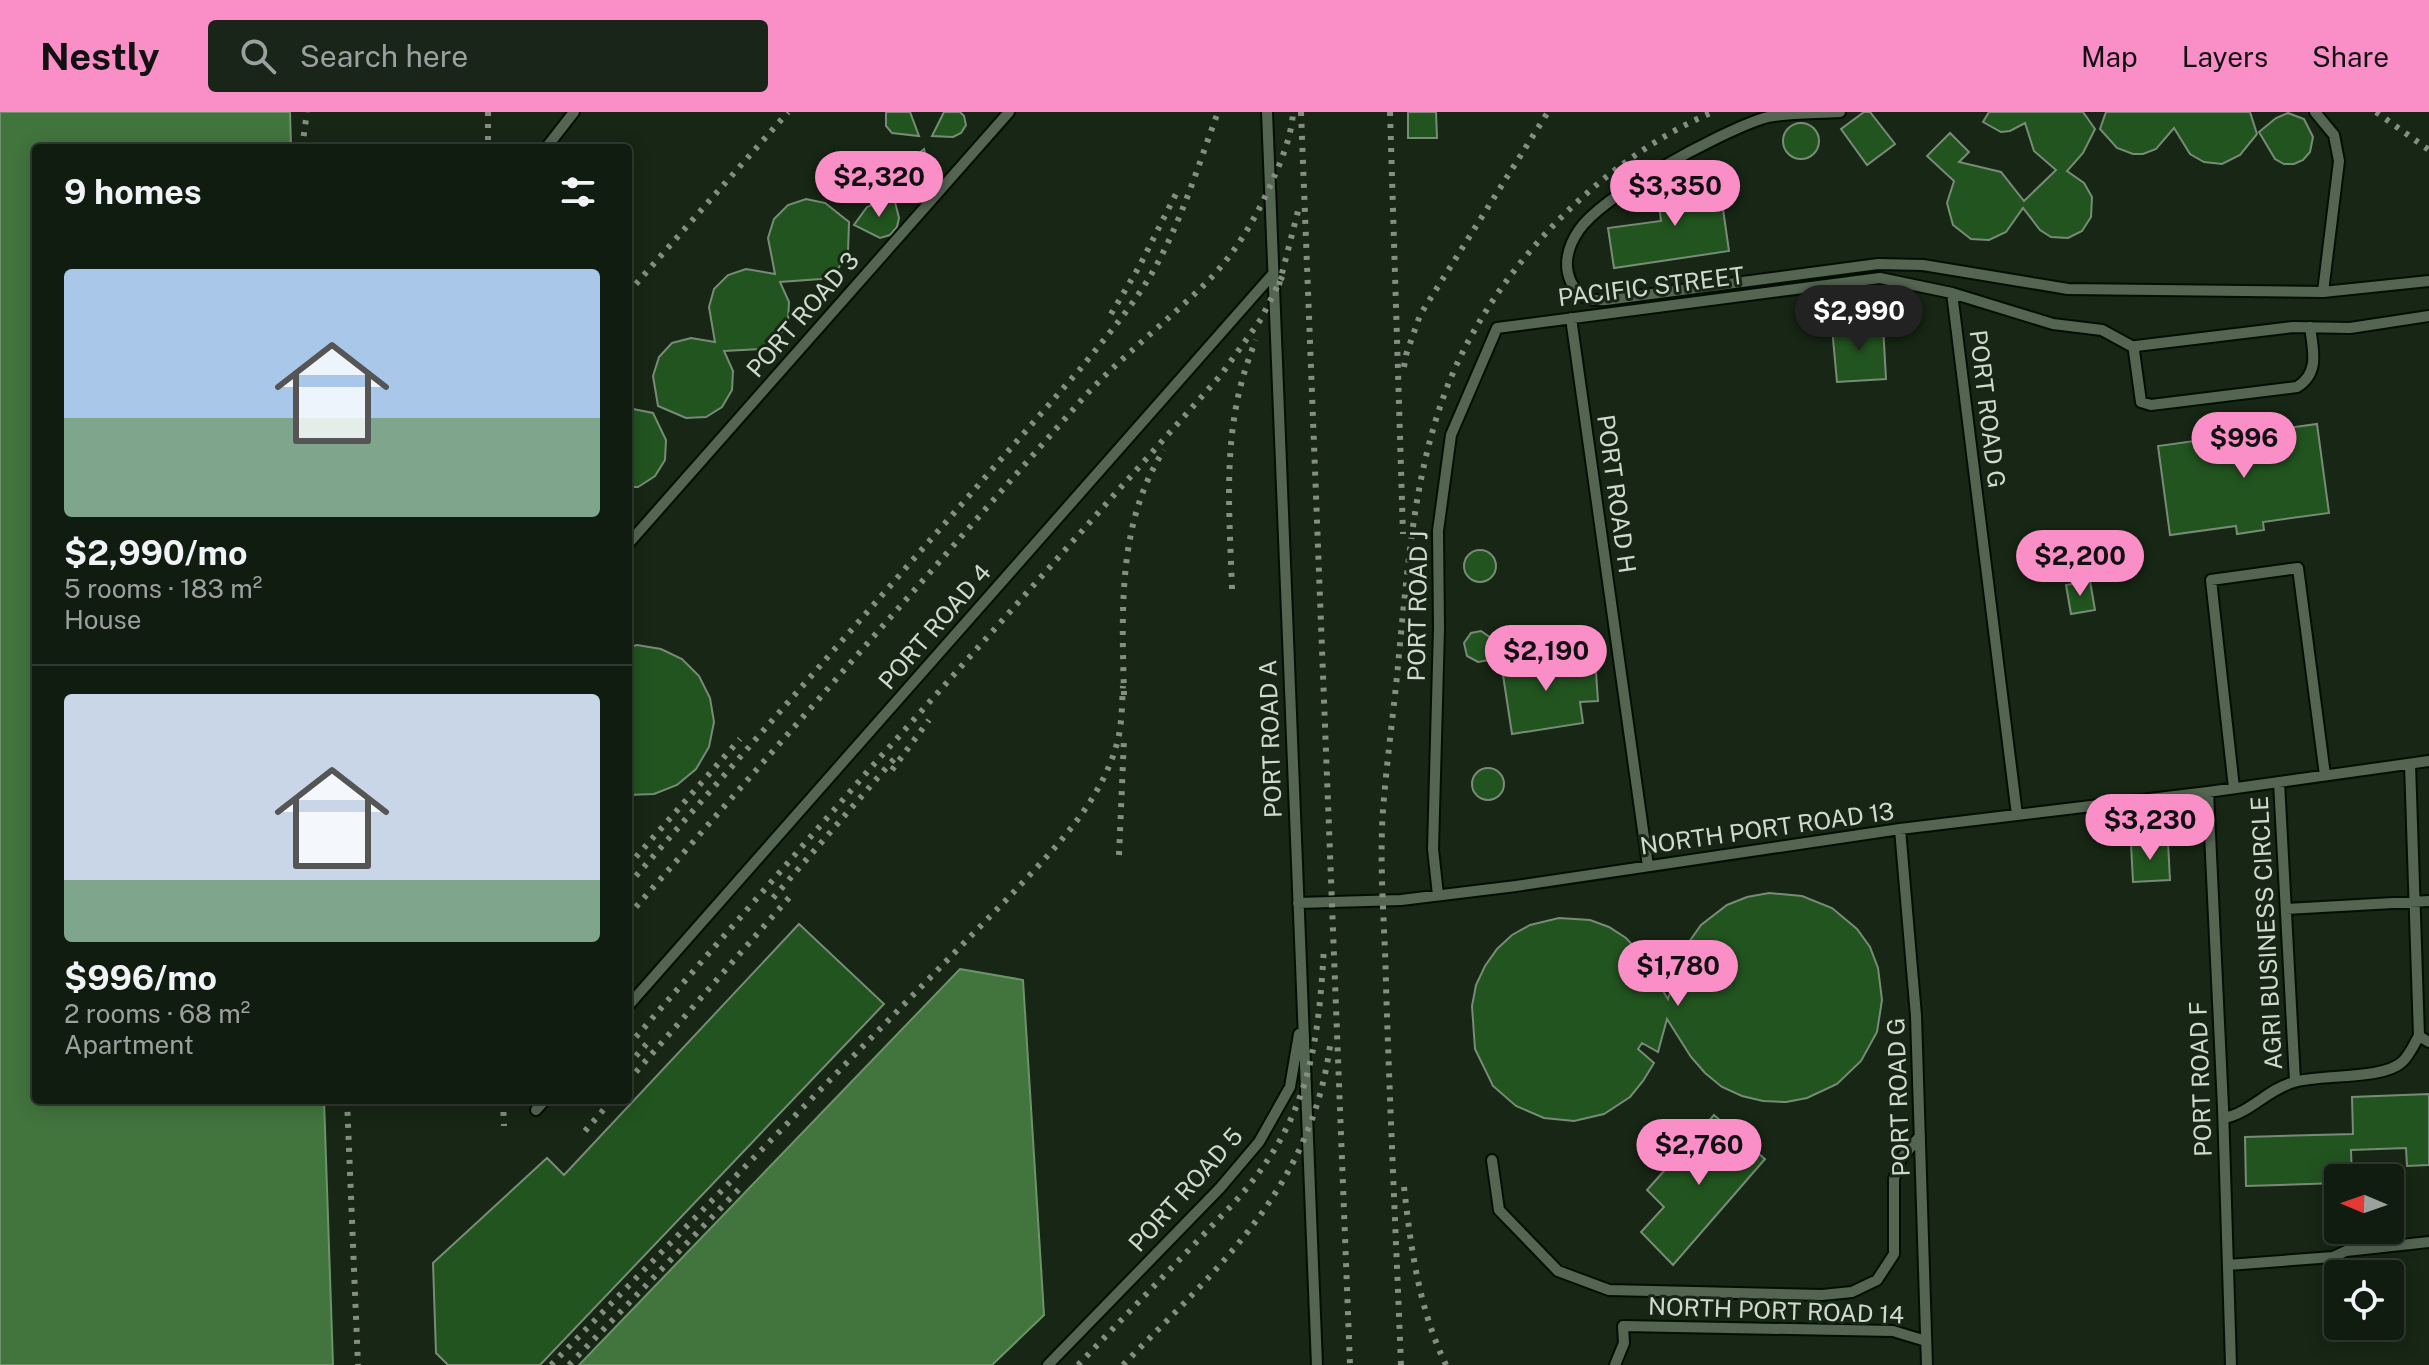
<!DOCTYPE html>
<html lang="en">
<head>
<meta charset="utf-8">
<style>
	:root { --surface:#111c10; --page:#1a2519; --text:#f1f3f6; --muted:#9ca19f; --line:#303a30; --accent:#fa8fc7 }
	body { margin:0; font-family:"Public Sans",sans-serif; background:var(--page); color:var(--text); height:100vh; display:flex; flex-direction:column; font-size:30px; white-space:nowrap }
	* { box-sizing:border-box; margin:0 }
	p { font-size:26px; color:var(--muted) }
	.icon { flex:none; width:44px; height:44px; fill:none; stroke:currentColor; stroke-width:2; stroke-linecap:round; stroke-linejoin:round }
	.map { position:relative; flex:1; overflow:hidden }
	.panel { position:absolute; left:32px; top:32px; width:600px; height:960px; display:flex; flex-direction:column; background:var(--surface); border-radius:8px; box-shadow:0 4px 20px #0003,0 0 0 2px var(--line) }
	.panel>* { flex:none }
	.needle { width:52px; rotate:272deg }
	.controls { position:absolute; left:2324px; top:1052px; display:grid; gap:16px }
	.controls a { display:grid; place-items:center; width:80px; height:80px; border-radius:8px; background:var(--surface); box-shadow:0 4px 20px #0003,0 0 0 2px var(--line); font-size:40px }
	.price { position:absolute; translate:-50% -68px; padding:0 18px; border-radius:28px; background:var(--accent); color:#111; font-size:26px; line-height:52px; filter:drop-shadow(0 2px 4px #0008) }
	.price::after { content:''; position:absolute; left:50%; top:48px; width:24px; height:18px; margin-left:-12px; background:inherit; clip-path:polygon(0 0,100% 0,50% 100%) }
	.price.selected { background:#222; color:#fff }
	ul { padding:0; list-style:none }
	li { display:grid; align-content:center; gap:16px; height:424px; padding:0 32px }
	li+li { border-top:2px solid var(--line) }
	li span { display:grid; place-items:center; height:248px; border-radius:8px; color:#555 }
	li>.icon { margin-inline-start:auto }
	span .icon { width:144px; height:144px; fill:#fffc; stroke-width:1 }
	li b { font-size:34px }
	h2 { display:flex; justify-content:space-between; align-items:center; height:96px; padding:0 32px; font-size:34px }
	header { display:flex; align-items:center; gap:48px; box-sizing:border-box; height:112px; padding:0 40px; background:var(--accent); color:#111 }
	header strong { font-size:38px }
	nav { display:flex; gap:44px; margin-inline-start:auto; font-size:28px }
	.search { width:560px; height:72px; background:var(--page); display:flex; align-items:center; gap:20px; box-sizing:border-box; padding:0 28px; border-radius:8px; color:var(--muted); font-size:30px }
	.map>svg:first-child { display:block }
	.water { fill:#42743e; stroke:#6d936a; stroke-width:2 }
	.building { fill:#22541f; stroke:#788b76; stroke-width:2 }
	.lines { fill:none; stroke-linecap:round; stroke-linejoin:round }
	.service-casing { stroke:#030f02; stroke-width:14 }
	.service { stroke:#546552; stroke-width:10 }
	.rail { stroke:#848f82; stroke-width:6; stroke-dasharray:4 8; stroke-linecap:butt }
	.labels { text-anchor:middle; stroke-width:6; stroke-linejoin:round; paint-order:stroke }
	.street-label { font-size:24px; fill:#d1dacf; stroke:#172615 }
</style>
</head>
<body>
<header>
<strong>Nestly</strong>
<div class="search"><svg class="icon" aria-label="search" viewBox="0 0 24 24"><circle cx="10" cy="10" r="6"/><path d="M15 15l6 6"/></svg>Search here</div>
<nav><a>Map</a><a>Layers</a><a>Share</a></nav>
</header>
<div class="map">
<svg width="2429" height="1253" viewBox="0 0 2429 1253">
	<rect width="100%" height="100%" fill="#172615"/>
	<!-- water -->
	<path class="water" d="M0 0H290L291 36H36V988H324L333 1253H0Z
		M960 857 1023 868 1044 1203 992 1253H579Z"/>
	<!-- building -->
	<path class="building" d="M886 0H910L919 24 892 21 886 14Z
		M944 0H960L964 4 966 13 961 21 953 25 932 24Z
		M1408 0H1436L1437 26H1408Z
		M1864 0H1870L1895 32 1867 53 1841 17Z
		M1989 0H2083L2095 17 2083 41 2067 59 2084 71 2092 85 2091 105 2082 119 2068 126 2051 125 2040 118 2023 96 2006 120 1989 128 1971 127 1953 113 1947 91 1954 69 1927 44 1950 21 1969 40 1959 50 2001 60 2024 89 2056 58 2034 39 2025 11 2010 19 2001 20 1983 10Z
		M2106 0H2250L2257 22 2240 43 2222 52 2204 50 2190 42 2174 16 2156 37 2143 42H2133L2117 36 2100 17Z
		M2288 1 2304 7 2313 25 2310 40 2303 48 2294 52H2284L2275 47 2259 20 2276 6Z
		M1783 29a18 18 0 1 1 36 0a18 18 0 1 1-36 0Z
		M924 37 931 66 929 77 919 85 900 84 895 71 897 59Z
		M1719 69 1729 139 1614 156 1608 116 1661 109 1657 78Z
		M806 87 825 91 849 110 848 140 838 157 821 167 780 170 789 190 788 210 778 226 761 237 724 239 733 259 732 278 722 295 706 305 686 306 658 294 653 264 659 245 672 231 691 226 715 230 709 195 714 177 728 163 746 157 775 162 768 126 774 107 788 93Z
		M878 90H895L899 106 897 115 890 123 880 126 854 113 867 95Z
		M1883 213 1886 267 1837 270 1832 216Z
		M628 296 653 301 666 328 665 348 655 364 638 375H628Z
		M2317 312 2329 401 2263 410 2264 418 2237 422 2236 414 2170 423 2158 334Z
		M1464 454a16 16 0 1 1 32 0a16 16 0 1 1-32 0Z
		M2090 469 2095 498 2071 502 2066 473Z
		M1481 519 1494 528 1495 547 1478 550 1467 544 1464 531 1471 521Z
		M637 533 661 537 682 547 699 564 710 586 714 610 709 635 696 657 677 673 654 682 628 683V535Z
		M1574 542 1576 561 1596 560 1598 589 1580 590 1583 611 1512 622 1501 550Z
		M1472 672a16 16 0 1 1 32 0a16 16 0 1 1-32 0Z
		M2168 730 2170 768 2133 770 2131 732Z
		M1769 781 1802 784 1832 796 1857 817 1870 835 1878 856 1882 888 1877 920 1861 949 1837 972 1807 986 1786 990 1763 989 1742 984 1722 975 1705 961 1691 945 1667 907 1658 940 1642 931 1638 937 1654 951 1643 969 1630 985 1604 1002 1574 1009 1544 1006 1516 994 1493 974 1475 937 1472 894 1476 873 1485 854 1497 837 1512 823 1530 813 1559 806 1590 808 1609 815 1626 826 1640 841 1668 887 1682 840 1701 813 1727 793 1747 785Z
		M799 812 884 892 540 1253H448L436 1241 433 1151 547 1046 564 1063Z
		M2429 982V1053L2407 1054 2406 1036 2351 1038 2352 1066H2338V1071L2246 1074 2245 1025 2353 1022 2352 985Z
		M1714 1003 1765 1047 1673 1153 1641 1120 1664 1095 1647 1078Z"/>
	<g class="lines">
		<defs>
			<path id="service" d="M1267 0 1317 1253
				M1840 0C1817 2 1782 0 1761 7 1719 21 1603 83 1579 118 1568 134 1563 153 1571 170 1579 186 1589 189 1606 188L1878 152 1923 153 2068 177 2323 180 2429 169
				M2315 0 2334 23 2339 49 2323 180
				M546 36 574 0
				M1952 181 2017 703
				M1571 206 1648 754
				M2310 215C2313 238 2320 261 2297 275L2151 293 2141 290 2134 239 2136 234 2293 215 2350 216 2429 204
				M628 432 1009 0
				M2410 652 2419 924 2429 930
				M2279 670 2295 969
				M2234 676 2211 468 2298 456 2325 663
				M2208 680 2223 995 2231 1253
				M1900 717 1916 904 1927 1253
				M1438 783 1433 737 1439 516 1438 419 1451 323 1497 216 1880 166 1952 181 2053 212 2102 218 2135 236
				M1298 791 1401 788 1516 774 1900 717 2208 680 2429 649
				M2286 797 2429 789
				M628 894 1272 163
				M536 998 545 988
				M2224 1006C2250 1001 2268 977 2294 970 2320 962 2383 968 2402 950 2409 944 2414 932 2419 924
				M1492 1048 1499 1098 1558 1159 1609 1178 1822 1183 1852 1180 1877 1168 1894 1142V1067L1900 1048 1920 1024
				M2228 1153 2333 1145 2346 1139 2429 1130
				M1048 1253 1220 1076 1259 1030 1290 975 1299 922
				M1615 1253 1624 1231 1623 1214 1893 1219 1926 1229"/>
		</defs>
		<!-- service casing -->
		<use href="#service" class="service-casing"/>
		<!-- service -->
		<use href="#service" class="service"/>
		<!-- rail -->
		<path class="rail" d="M488 0V36
			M1301 0 1350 1253
			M1390 0 1403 422
			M2376 0 2429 38
			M302 36 307 0
			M1279 173 1298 99
			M628 181 788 0
			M1111 202 1139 155 1179 76
			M1404 255 1406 243 1420 203 1548 0
			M1232 477C1229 389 1221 311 1256 228
			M1124 583C1122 500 1117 411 1164 338
			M892 658 929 608
			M1119 743 1124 627
			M628 754 740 627
			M628 773 1081 256C1106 225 1132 195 1152 161 1181 111 1198 54 1218 0
			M773 786 894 647
			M628 804 1084 285C1123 243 1169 208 1209 168 1237 139 1259 101 1274 65 1283 45 1292 21 1293 0
			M628 934 868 659 1221 263 1261 207 1283 163
			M628 953 650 928
			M628 969 794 780
			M347 988 358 1253
			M503 988 504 1014
			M585 1019 612 988
			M1404 1075C1411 1137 1419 1197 1446 1253
			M551 1253 1009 785C1052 739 1105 688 1119 623 1122 608 1122 590 1123 574
			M569 1253 744 1072
			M1078 1253 1233 1092C1307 1010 1318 942 1324 835
			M1123 1253C1218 1156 1310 1077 1330 934
			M1401 1253C1396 1126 1390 1000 1386 873 1385 812 1378 748 1384 686 1388 638 1395 590 1399 542 1408 453 1414 363 1446 278 1490 162 1599 48 1713 0"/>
	</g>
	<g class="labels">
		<!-- street labels -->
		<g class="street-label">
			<text transform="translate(1651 175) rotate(-7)" y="8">PACIFIC STREET</text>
			<text transform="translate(803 203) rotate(-49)" y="8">PORT ROAD 3</text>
			<text transform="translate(1987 297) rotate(83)" y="8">PORT ROAD G</text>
			<text transform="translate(1616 382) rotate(82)" y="8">PORT ROAD H</text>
			<text transform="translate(1418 494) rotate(-89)" y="8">PORT ROAD J</text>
			<text transform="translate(935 515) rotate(-49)" y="8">PORT ROAD 4</text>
			<text transform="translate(1271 627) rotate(-92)" y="8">PORT ROAD A</text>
			<text transform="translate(1767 717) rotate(-8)" y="8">NORTH PORT ROAD 13</text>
			<text transform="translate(2267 821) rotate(-93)" y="8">AGRI BUSINESS CIRCLE</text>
			<text transform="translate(2201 967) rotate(-92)" y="8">PORT ROAD F</text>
			<text transform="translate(1899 985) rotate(-92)" y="8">PORT ROAD G</text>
			<text transform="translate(1186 1078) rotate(-48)" y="8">PORT ROAD 5</text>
			<text transform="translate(1776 1199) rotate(2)" y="8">NORTH PORT ROAD 14</text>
		</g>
	</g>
</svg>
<div class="controls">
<a><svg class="needle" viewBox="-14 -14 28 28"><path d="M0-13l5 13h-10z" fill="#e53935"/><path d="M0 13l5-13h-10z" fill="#9ca19f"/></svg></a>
<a><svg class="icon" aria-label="locate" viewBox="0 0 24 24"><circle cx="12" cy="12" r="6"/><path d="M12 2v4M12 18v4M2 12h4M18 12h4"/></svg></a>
</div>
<b class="price" style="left:879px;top:107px">$2,320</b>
<b class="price" style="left:1675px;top:116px">$3,350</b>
<b class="price selected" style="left:1859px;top:241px">$2,990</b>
<b class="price" style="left:2244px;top:368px">$996</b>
<b class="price" style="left:2080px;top:486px">$2,200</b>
<b class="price" style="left:1546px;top:581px">$2,190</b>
<b class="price" style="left:2150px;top:750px">$3,230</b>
<b class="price" style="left:1678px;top:896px">$1,780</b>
<b class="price" style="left:1699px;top:1075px">$2,760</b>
<section class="panel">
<h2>9 homes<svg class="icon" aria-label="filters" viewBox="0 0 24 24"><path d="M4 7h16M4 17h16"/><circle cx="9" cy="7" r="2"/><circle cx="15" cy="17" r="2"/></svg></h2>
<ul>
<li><span style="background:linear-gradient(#a9c7e8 60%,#7fa58c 0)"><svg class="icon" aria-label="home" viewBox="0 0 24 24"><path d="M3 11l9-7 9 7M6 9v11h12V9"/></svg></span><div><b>$2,990/mo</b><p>5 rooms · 183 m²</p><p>House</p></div></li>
<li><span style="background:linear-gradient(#c9d6e8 75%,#7fa58c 0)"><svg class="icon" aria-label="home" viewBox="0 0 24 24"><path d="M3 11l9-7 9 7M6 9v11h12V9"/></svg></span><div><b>$996/mo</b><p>2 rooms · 68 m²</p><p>Apartment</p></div></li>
</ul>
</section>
</div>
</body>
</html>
